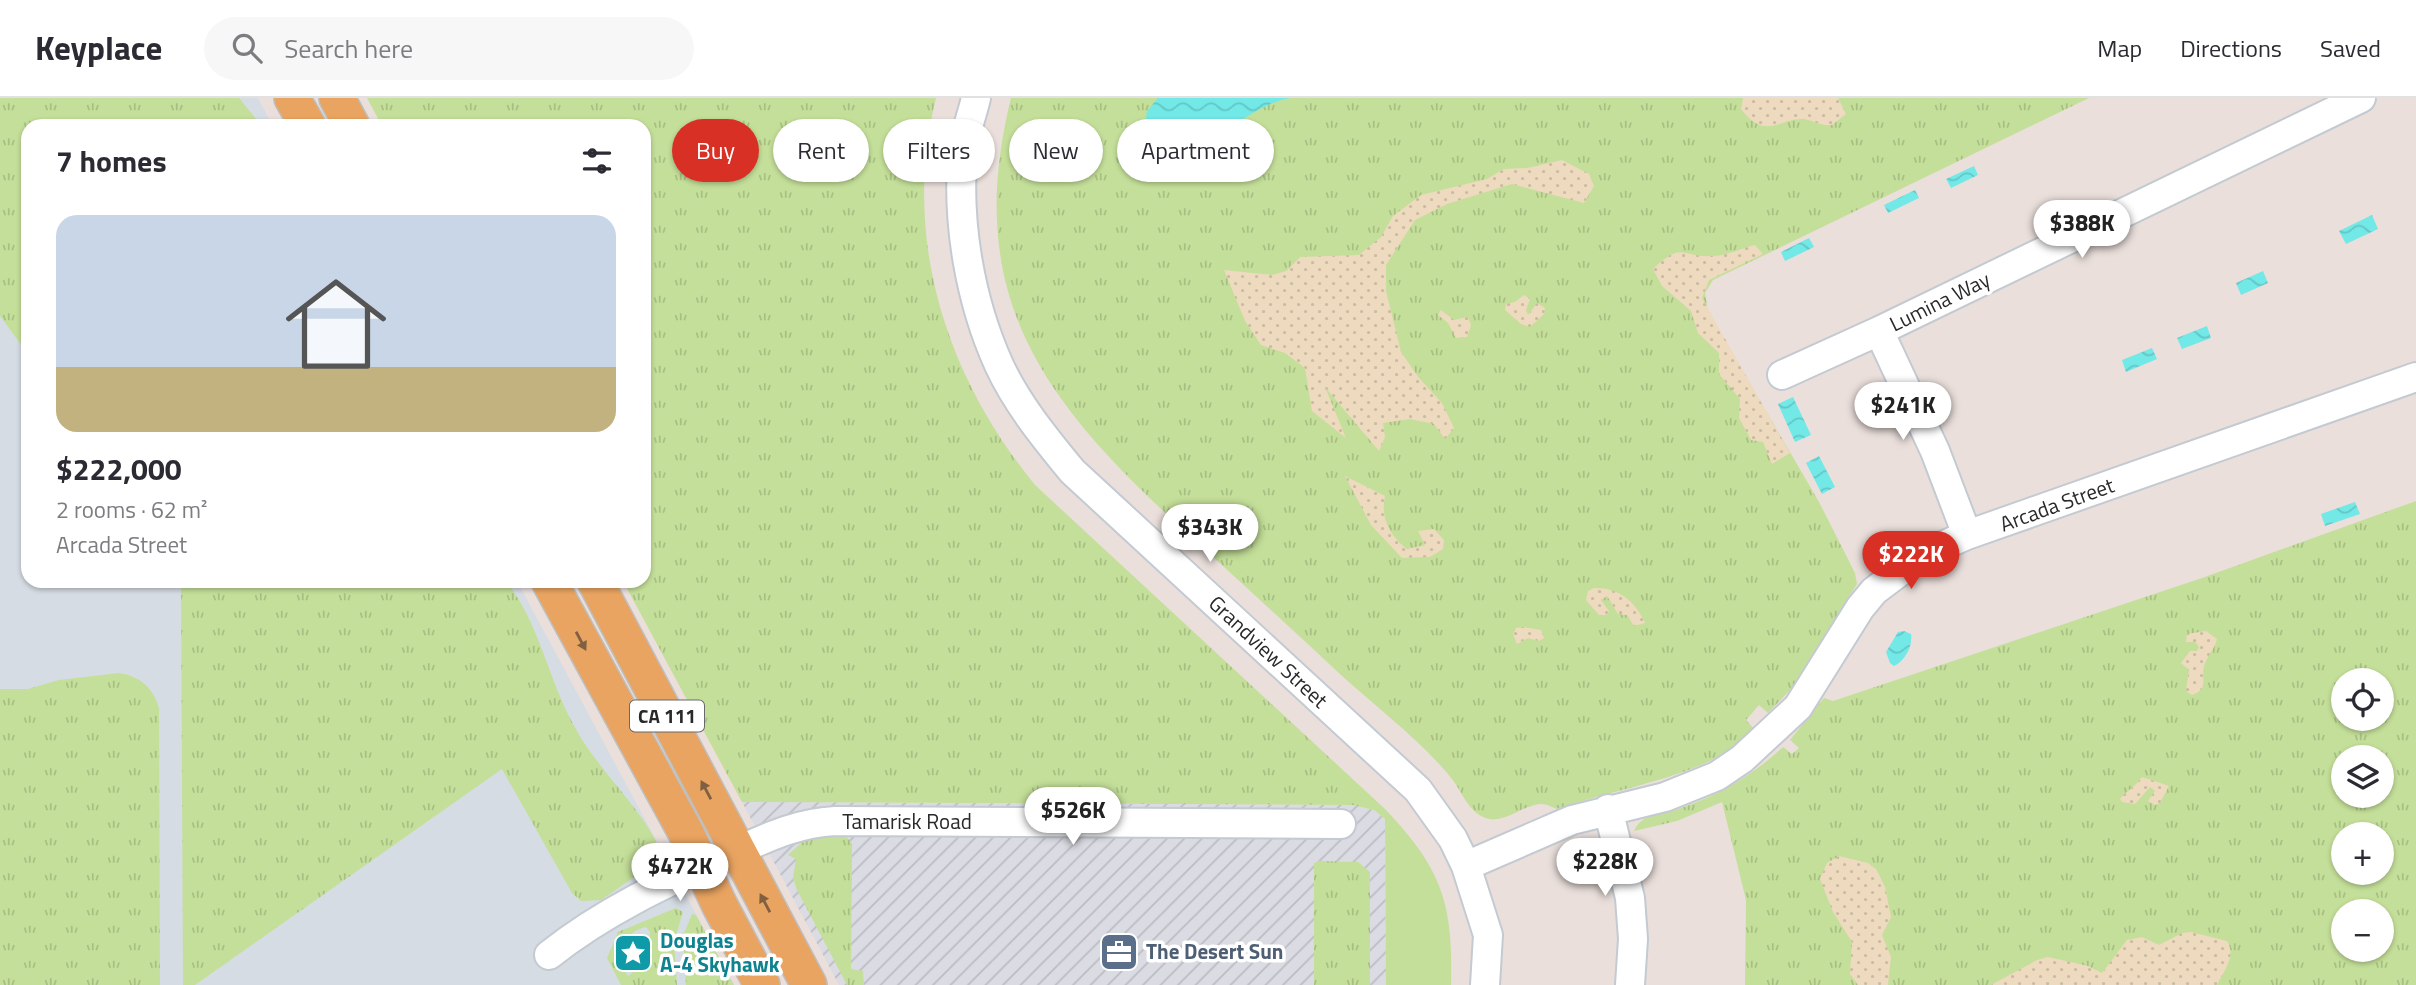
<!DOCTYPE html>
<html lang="en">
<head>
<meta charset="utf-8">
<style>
	:root { --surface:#fff; --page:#f7f7f7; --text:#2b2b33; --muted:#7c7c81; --line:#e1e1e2; --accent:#d93025 }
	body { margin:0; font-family:"Titillium Web",sans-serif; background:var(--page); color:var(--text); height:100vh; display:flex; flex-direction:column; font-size:26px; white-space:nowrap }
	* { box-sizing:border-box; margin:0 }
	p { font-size:23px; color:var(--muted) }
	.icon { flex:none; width:38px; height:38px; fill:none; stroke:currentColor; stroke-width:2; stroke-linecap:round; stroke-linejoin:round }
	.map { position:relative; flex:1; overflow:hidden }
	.side { position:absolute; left:21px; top:21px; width:630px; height:469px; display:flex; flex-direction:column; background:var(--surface); border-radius:21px; box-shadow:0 2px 5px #0004 }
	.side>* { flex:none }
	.hud { position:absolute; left:672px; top:21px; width:665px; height:63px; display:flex; gap:14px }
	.buttons { position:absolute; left:2331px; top:570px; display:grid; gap:14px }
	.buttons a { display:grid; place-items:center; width:63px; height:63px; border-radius:50%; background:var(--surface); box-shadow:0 2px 5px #0004; font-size:35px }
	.price { position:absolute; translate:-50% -60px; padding:0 16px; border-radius:24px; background:#fff; color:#222; font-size:23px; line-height:46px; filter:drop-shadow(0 2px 4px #0008) }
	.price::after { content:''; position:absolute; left:50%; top:42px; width:21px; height:16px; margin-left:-10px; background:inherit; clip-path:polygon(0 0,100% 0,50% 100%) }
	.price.on { background:var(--accent); color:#fff }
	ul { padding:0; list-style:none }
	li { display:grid; align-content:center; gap:14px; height:371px; padding:0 35px }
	li span { display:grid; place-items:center; height:217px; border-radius:21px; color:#555 }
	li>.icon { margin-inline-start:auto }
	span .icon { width:126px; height:126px; fill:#fffc; stroke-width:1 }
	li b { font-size:30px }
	h2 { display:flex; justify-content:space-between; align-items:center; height:84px; padding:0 35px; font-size:30px }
	.pill { padding:0 24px; border-radius:32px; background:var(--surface); box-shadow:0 2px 5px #0004; font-size:24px; line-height:63px }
	.pill.on { background:var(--accent); color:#fff }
	header { display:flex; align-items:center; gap:42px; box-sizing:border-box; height:98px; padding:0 35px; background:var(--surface); border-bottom:2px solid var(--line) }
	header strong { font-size:33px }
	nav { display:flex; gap:38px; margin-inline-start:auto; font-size:24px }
	.search { width:490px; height:63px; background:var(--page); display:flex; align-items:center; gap:18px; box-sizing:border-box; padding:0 24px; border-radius:38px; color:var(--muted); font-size:26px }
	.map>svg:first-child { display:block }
	.industrial { fill:url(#industrial-furrows) }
	.airport { fill:#d6dce3 }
	.grass { fill:url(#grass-tufts); fill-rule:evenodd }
	.sand { fill:url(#sand-dots) }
	.park { fill:#c4df99 }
	.water { fill:url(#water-waves) }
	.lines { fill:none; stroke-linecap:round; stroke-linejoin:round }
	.minor-casing { stroke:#c3cad2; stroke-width:32 }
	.major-casing { stroke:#bfbfbf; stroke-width:38 }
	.minor { stroke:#fff; stroke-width:28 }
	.major { stroke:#e9a461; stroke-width:35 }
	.oneway { fill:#7f6042 }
	.labels { text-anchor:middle; stroke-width:7; stroke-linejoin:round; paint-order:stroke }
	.shield { fill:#fff; stroke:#696969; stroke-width:2 }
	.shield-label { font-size:19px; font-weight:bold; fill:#292929 }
	.street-label { font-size:21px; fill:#292929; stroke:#fff }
	.culture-label { font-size:21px; font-weight:bold; fill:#0d838f; stroke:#fff; text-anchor:start }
	.service-label { font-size:21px; font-weight:bold; fill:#4e5e75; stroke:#fff; text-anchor:start }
</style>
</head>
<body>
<header>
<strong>Keyplace</strong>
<div class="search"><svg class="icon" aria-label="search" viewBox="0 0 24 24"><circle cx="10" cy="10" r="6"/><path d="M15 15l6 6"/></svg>Search here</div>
<nav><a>Map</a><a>Directions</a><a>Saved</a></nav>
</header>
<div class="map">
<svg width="2416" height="887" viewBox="0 0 2416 887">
	<defs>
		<pattern id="industrial-furrows" width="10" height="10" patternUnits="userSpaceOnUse" patternTransform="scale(1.75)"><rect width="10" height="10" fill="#dbdbe3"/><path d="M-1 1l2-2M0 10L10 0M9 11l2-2" fill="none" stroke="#bcbcc3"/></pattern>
		<pattern id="grass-tufts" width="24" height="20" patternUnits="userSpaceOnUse" patternTransform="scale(1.75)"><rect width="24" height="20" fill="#c4df99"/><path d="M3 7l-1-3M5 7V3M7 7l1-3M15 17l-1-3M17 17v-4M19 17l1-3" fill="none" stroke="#a8bf84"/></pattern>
		<pattern id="sand-dots" width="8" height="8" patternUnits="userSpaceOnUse" patternTransform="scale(1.75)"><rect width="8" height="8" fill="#eedabf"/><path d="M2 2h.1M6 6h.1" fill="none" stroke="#ccbba4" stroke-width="1.8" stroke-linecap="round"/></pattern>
		<pattern id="water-waves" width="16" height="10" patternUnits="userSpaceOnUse" patternTransform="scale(1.75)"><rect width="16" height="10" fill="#72e8e7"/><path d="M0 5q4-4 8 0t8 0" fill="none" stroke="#63c7c6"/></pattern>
	</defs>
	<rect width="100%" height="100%" fill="#eadfdb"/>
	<!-- industrial -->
	<path class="industrial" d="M742 704 1353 707 1374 712 1385 721 1386 887H839Z"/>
	<!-- airport -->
	<path class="airport" d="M0 0H258L273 28H28V483H517L734 887H0Z"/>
	<!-- grass -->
	<path class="grass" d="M0 0H239L262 28H28V256L0 218Z
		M367 0H936C901 140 946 278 1035 387L1385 711V721L1374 712 1353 707 742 704 623 483H644V28H382Z
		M1011 0H2089L1713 182 1705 195 1708 213 1819 404 1855 475 1857 486 1793 589 1768 615 1759 607 1746 622 1756 633C1739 644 1721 659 1701 667 1655 686 1604 695 1557 711 1552 709 1546 706 1542 706 1521 706 1503 730 1481 718 1468 711 1461 693 1452 681 1420 641 1378 611 1340 576 1290 529 1239 483 1188 436 1047 307 961 202 1011 0Z
		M2416 403V887H1745L1746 802 1722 704 1677 723 1634 733C1642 715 1659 718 1675 712 1716 699 1752 678 1783 649L1792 656 1799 650 1790 642 1824 600 1833 603 2202 480ZM2343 583H2382V621H2343ZM2343 660H2382V698H2343ZM2343 737H2382V775H2343ZM2343 814H2382V852H2343Z
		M181 483H506C539 525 547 577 572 624 594 668 633 700 656 743L651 759 653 766 601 802 581 803 572 795 502 671 195 887H183Z
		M119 575C139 578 153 589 159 610L160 887H0V591H28L59 582Z
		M844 736 852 746 851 871 863 873 864 887H847L797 792 793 780 796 761 788 757 809 738Z
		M1319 763 1358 764 1370 774V887H1314V765Z
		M676 810 683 814 674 844 677 887H621L607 860 618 834ZM646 829 650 834 649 862 628 878C614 860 622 834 646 829Z
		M692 816 696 817 734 887H686L683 838Z"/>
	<!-- sand -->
	<path class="sand" d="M1743 0H1838L1846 16 1832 27C1821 28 1814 23 1804 21 1780 19 1766 44 1741 11Z
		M1562 62 1589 76 1594 88 1584 105 1512 86 1447 106 1415 122 1386 167V193L1401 254 1419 280 1442 305 1454 330 1445 341 1434 326 1410 321 1383 325 1385 339 1379 353 1325 289 1346 340 1312 313 1305 270 1285 255 1261 247 1245 223 1224 172 1272 177 1286 173 1300 159 1359 157 1381 139 1393 118 1421 97 1487 81 1504 71 1527 70Z
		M1755 147 1763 156 1709 182 1702 200 1790 355 1772 366 1763 344 1751 342 1739 320 1740 301 1719 276V255L1698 235 1691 213 1662 188 1653 171C1683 142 1681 160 1712 158 1726 158 1742 150 1755 147Z
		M1524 197 1530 201 1526 212 1528 217 1537 205 1545 210 1544 216 1530 229 1521 226 1505 212 1506 206 1515 204Z
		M1441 212 1454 222 1468 219 1471 227 1467 239 1456 240 1448 225 1438 217Z
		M1345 378 1385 398C1380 420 1390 438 1407 451L1425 447 1418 433 1434 431 1444 442 1443 451 1430 459 1402 460 1371 427Z
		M1594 490C1620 490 1635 503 1645 525L1634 528 1627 517 1618 516 1607 498 1601 502 1609 513 1606 517H1599L1586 502 1588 493Z
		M1523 529 1541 532 1544 540 1539 543 1528 540 1517 546 1513 536 1516 530Z
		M2206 533 2217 541C2215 551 2207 558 2204 568 2201 581 2209 591 2192 597L2186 593 2189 572 2181 565 2190 553H2197L2199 549 2195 544H2186L2187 536Z
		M2142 679 2169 688 2160 705 2155 707 2148 703 2155 693 2150 689 2135 706 2122 704 2120 701C2126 693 2134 690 2142 679Z
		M1839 758 1868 765 1876 771 1885 789 1891 819 1882 837 1891 859 1888 887H1858L1850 876 1852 844 1833 814 1820 781 1827 765Z
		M2191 834 2227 843C2237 859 2223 873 2217 887H1991L2037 862 2048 859 2088 868 2102 875 2127 842 2142 839 2159 847 2182 835Z"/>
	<!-- park -->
	<path class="park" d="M1385 711C1442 771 1453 805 1451 887H1386Z"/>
	<!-- water -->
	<path class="water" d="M1158 0H1290C1245 8 1217 52 1173 59L1155 49 1150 52 1143 44 1147 13Z
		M1974 68 1978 77 1951 90 1946 81Z
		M1915 92 1919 100 1888 115 1884 107Z
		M2372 117 2378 131 2346 146 2339 133Z
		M1809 140 1814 149 1785 163 1781 154Z
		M2263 173 2268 185 2241 197 2236 185Z
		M2207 228 2211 240 2182 251 2177 240Z
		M2152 250 2157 261 2126 274 2122 262Z
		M1793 299 1811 337 1795 344 1778 306Z
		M1819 358 1835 389 1822 396 1806 365Z
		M2355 404 2360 416 2325 428 2321 416Z
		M1904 533 1911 536C1913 548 1905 563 1894 568L1890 565 1886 554 1898 534Z"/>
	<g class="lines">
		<defs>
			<path id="minor" d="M976 0C972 17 965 35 963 52 956 123 970 203 999 267 1017 306 1045 340 1072 373L1418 692 1453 741 1466 768 1488 837 1485 887
				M1879 233 1935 353 1967 437
				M1782 277 1879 233 2361 0
				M1608 711 1630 800 1633 841 1630 887
				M1466 768 1572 722 1665 699 1717 678 1742 661 1798 609 1860 510 1874 493 1922 457 1967 437 2416 279
				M549 857C603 814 665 785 728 757 764 741 795 725 835 723L1341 726"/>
			<path id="major" d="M292 0 308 28
				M337 0 352 28
				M549 483 686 735 719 806 762 887
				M595 483 809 887"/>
		</defs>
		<!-- minor casing -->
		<use href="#minor" class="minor-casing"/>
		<!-- major casing -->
		<use href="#major" class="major-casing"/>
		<!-- minor -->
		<use href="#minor" class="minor"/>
		<!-- major -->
		<use href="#major" class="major"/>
	</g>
	<!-- one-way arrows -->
	<defs><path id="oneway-solid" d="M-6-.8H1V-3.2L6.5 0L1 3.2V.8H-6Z" transform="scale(1.75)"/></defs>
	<g class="oneway">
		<use href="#oneway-solid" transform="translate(581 543) rotate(62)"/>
		<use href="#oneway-solid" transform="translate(706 692) rotate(-118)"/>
		<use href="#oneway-solid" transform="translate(765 805) rotate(-118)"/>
	</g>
	<!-- icons -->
	<defs>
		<symbol id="office-square" viewBox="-11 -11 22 22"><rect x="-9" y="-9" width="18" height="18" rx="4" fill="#5c6f8a" stroke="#fff"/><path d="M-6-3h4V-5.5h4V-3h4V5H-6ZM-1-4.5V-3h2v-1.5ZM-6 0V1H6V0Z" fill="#fff"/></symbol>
		<symbol id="sight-square" viewBox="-11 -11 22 22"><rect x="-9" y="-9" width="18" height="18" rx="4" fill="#0f9aa8" stroke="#fff"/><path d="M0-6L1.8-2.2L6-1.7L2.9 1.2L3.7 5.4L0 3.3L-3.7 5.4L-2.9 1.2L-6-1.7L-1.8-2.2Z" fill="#fff"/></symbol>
	</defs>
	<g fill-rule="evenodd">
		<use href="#office-square" x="1097" y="832" width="44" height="44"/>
		<use href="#sight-square" x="611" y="833" width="44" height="44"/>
	</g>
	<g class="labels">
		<!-- shield labels -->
		<rect class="shield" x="630" y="602.5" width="74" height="31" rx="5"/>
		<g class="shield-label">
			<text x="667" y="625">CA 111</text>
		</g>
		<!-- street labels -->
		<g class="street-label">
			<text transform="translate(1940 204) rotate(-26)" y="7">Lumina Way</text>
			<text transform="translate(2057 407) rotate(-20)" y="7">Arcada Street</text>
			<text transform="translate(1268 554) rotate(43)" y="7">Grandview Street</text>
			<text x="907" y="731">Tamarisk Road</text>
		</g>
		<!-- culture labels -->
		<g class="culture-label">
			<text x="660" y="850">Douglas<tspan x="660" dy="24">A-4 Skyhawk</tspan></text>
		</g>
		<!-- service labels -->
		<g class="service-label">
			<text x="1146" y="861">The Desert Sun</text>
		</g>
	</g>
</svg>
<div class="buttons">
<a><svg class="icon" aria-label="locate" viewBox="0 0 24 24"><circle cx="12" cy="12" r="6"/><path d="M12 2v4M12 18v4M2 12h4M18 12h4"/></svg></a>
<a><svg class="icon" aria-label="layers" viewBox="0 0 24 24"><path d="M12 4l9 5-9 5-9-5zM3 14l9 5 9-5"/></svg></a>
<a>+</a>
<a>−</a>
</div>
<b class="price" style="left:2082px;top:162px">$388K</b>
<b class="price" style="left:1903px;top:344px">$241K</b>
<b class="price" style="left:1210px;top:466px">$343K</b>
<b class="price on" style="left:1911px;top:493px">$222K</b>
<b class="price" style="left:1073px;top:749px">$526K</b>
<b class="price" style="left:1605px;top:800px">$228K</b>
<b class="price" style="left:680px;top:805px">$472K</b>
<div class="hud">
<a class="pill on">Buy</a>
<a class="pill">Rent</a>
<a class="pill">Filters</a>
<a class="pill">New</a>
<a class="pill">Apartment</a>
</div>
<section class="side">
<h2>7 homes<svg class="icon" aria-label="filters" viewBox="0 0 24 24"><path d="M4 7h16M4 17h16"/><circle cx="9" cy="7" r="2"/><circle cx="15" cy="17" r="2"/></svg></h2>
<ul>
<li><span style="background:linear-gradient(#c9d6e8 70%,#c2b280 0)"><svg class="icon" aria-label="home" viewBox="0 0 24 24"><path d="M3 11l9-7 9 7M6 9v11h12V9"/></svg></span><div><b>$222,000</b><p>2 rooms · 62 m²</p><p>Arcada Street</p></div></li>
</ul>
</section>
</div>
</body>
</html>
